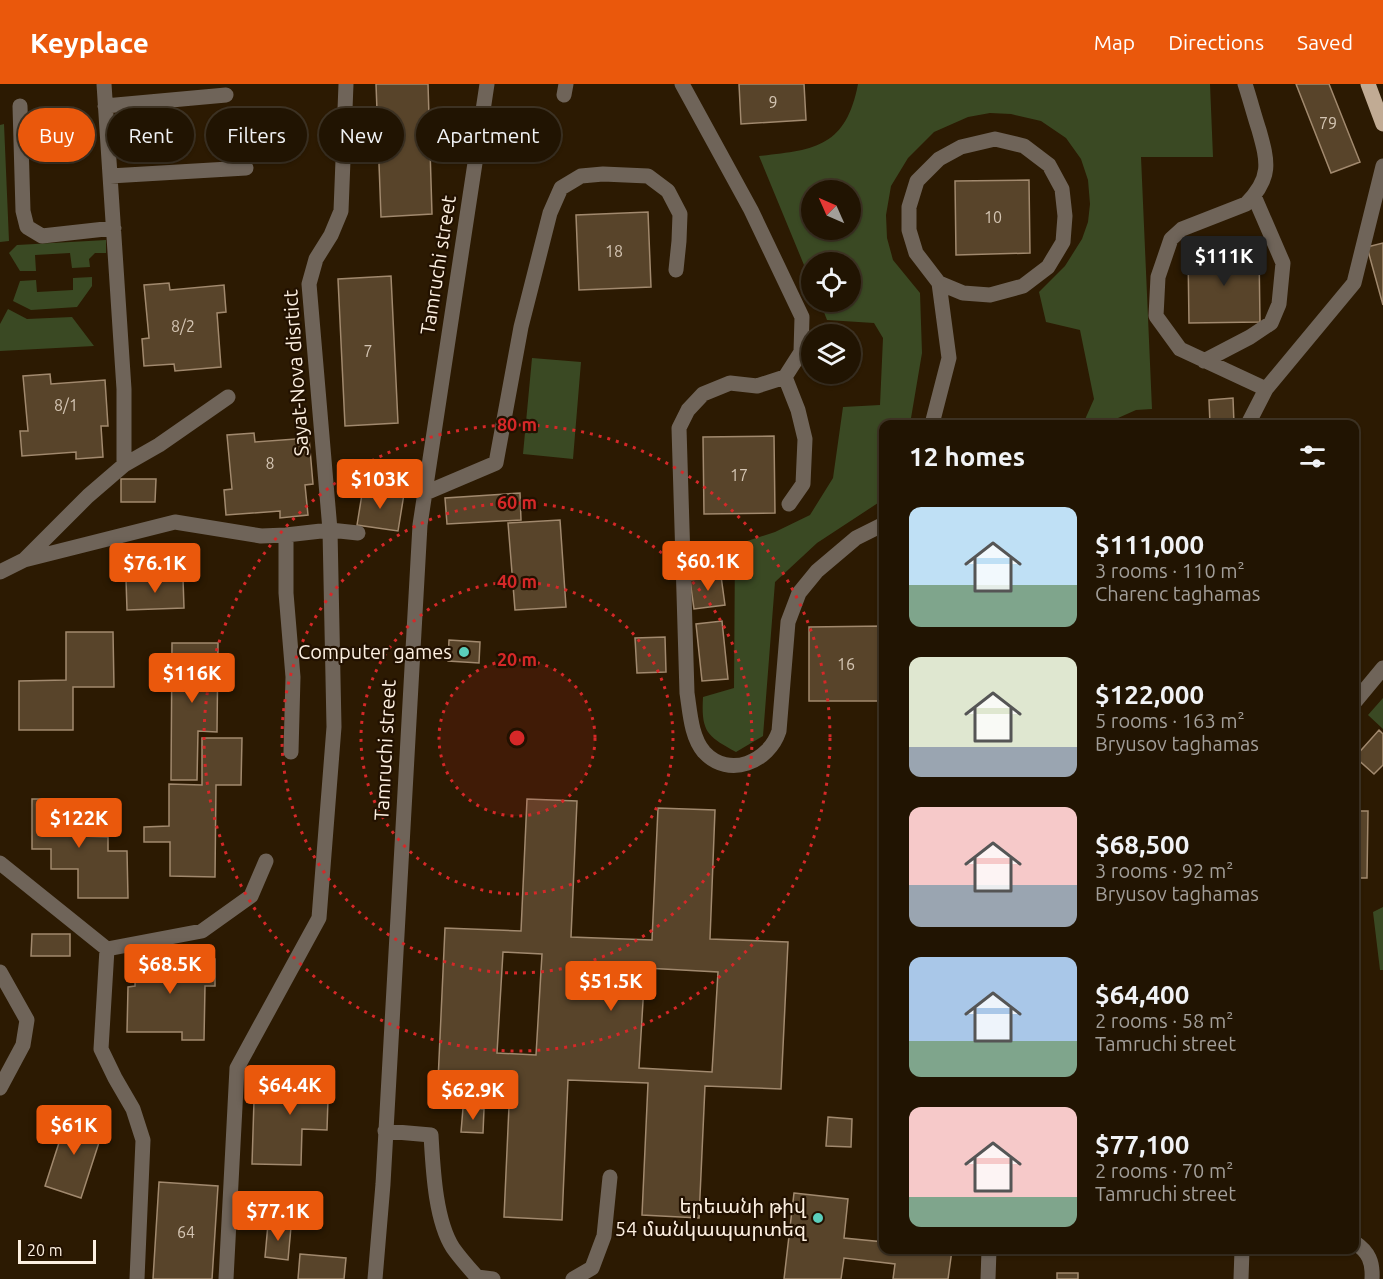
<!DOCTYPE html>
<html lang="en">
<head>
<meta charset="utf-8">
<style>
	:root { --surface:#211402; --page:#291d0c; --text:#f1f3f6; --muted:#a29e99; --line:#3e3324; --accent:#ea580c }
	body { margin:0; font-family:Ubuntu,"Noto Sans Armenian",sans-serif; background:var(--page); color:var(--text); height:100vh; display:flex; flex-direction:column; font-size:22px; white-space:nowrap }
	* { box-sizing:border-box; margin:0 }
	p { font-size:20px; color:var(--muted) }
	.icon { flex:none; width:33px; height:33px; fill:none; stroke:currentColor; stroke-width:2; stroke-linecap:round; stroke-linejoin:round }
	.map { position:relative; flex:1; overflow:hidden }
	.details { position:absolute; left:879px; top:336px; width:480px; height:834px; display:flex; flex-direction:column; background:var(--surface); border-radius:12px; box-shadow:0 2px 4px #0004,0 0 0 2px var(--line) }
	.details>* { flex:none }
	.banner { position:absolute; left:18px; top:24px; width:570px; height:54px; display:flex; gap:12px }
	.needle { width:39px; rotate:315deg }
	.fabs { position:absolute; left:801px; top:96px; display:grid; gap:12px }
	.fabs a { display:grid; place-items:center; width:60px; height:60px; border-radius:50%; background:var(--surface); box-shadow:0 2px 4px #0004,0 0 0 2px var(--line); font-size:30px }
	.scale { position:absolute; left:18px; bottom:15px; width:78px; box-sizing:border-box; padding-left:6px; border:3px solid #fdf0e1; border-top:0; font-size:16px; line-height:21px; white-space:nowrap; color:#fdf0e1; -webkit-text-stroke:4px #210; paint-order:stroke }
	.price { position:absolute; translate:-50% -51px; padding:0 14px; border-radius:6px; background:var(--accent); color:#fff; font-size:20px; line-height:39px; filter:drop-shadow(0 2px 3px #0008) }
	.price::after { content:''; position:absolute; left:50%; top:36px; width:18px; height:14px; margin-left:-9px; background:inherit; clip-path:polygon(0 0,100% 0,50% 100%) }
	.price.selected { background:#222; color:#fff }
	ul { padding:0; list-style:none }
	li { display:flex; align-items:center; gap:18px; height:150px; padding:0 30px }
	li span { display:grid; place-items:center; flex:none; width:168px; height:120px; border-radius:12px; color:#555 }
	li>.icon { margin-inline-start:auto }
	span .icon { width:72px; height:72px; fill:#fffc; stroke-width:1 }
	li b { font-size:26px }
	h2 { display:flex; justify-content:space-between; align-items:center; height:72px; padding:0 30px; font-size:26px }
	.chip { padding:0 21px; border-radius:27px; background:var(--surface); box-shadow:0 2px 4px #0004,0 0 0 2px var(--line); font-size:21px; line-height:54px }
	.chip.selected { background:var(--accent); color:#fff }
	header { display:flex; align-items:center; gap:36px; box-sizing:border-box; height:84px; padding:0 30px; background:var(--accent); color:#fff }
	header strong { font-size:28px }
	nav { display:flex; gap:33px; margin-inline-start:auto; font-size:21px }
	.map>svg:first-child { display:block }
	.green { fill:#3a4923; fill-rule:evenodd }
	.building { fill:#58442a; stroke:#a1896e; stroke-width:1.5; fill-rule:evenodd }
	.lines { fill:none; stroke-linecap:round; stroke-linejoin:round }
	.minor { stroke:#6f6459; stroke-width:15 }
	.major { stroke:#c1ab94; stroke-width:15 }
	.ring { fill:none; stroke:#d62828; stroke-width:3; stroke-dasharray:3 6 }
	.poi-dot { fill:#5bcebb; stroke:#210; stroke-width:2 }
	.labels { text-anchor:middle; stroke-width:4.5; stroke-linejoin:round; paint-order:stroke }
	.number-label { font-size:16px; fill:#d4c5b3 }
	.street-label { font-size:20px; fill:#fdf0e1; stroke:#210 }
	.poi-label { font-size:20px; fill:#fdf0e1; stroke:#210; text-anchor:end }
	.centre { fill:#d62828; stroke:#210; stroke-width:3 }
	.ring-label { font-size:18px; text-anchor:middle; font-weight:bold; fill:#d62828; stroke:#210; stroke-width:4.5; stroke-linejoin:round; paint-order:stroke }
</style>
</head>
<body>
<header>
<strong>Keyplace</strong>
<nav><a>Map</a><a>Directions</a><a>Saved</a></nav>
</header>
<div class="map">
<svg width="1383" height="1195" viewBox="0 0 1383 1195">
	<rect width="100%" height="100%" fill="#2c1a02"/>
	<!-- green -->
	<path class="green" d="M858 0H1210L1213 73H1141L1152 325 1136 326 1118 334 1109 340H1083L1094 315 1080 246 1046 238 1039 208 1065 182 1082 155 1088 138 1090 120 1088 96 1081 75 1066 54 1041 37 1011 30 990 29 968 33 934 48 908 74 891 102 886 131 887 154 893 176 920 209 922 269 910 340H884V412L881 417 817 459 775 498 763 652 736 668C707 652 701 648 703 613L734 604 735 461 775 448 810 431 833 394 843 323 880 321 883 254 874 239 827 236 820 218H850V178H812L811 198 759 72C815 66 846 63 858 0ZM812 106H850V146H812Z
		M4 40 9 157 0 158V41Z
		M106 156V169H95L89 175 90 183 72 184 70 169 35 171 36 187H20L9 169 17 161Z
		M92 193V202L77 223 31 226 13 217 20 197 36 196 37 208 73 206V194Z
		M8 225 27 235 72 233 94 262 0 267V240Z
		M532 274 581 278 573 375 523 370Z
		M1383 614V645L1368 631Z
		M1383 823V886H1380L1373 828Z"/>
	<!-- building -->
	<path class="building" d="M376 0H428L432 130 381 133Z
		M739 0H804L806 36 741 40Z
		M1296 0H1329L1360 78 1331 89Z
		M1029 96 1030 169 956 171 955 97Z
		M648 128 651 203 579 206 576 131Z
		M1383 159V221L1367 163Z
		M1259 167 1260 238 1189 239 1188 168Z
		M391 192 398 339 345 342 338 195Z
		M169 199 170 206 224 201 226 228 217 229 221 283 175 287 174 280 144 282 142 255 149 254 144 201Z
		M50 290 51 300 105 296 108 342H101L103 373 76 375V368L22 372 20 347H28L23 292Z
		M1233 314 1234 340H1210L1209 316Z
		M254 349 255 358 309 354 313 400 305 401 308 431 280 434V427L226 431 224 406 232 405 227 351Z
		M774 352 775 429 704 430 703 353Z
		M121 395H156L155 418H121Z
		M363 404 404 410 398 447 357 441Z
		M520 409 521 436 447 440 445 414Z
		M560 436 566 523 515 526 508 439Z
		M721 492 725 521 694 525 690 496Z
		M183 494 184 524 127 526 126 495Z
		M722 537 728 595 702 597 696 540Z
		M884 542V617H809V543Z
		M66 548H113L114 603H73V646H19V597L66 596Z
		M665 553 666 588 637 589 635 554Z
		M449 556 480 558 479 579 448 577Z
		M172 559H218L217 648 198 647 197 696H171Z
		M1379 646 1383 650V681L1374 690 1355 673Z
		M202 654H242L241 701H216L215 793 170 792V758H144V743L169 742V700L202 701Z
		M32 715H82V752L108 753V767H127L128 814H78V785H51V765H32Z
		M527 715 577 717 571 853 652 856 658 724 715 726 710 855 788 858 781 1005 705 1002 699 1134 642 1131 648 999 568 996 562 1136 504 1133 510 1000 438 997 445 844 521 847ZM503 868 542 870 536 971 497 969ZM645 884 718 888 712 988 639 984Z
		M1354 727H1368L1367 794H1354Z
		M32 850H70V872H31Z
		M136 867H161V874L215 875V902H205L204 956H182V948H127L128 903 135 902Z
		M281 982 329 984 327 1046 302 1045 301 1081 252 1080 254 1016 280 1017Z
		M463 1024 484 1025 483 1049 461 1048Z
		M68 1031 104 1043 81 1114 45 1102Z
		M828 1033 852 1035 851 1063 826 1062Z
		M159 1098 218 1102 212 1195H153Z
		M794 1109 848 1115 844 1154 884 1158V1166H952L948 1195H893L895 1180 844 1174 841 1195H784Z
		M268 1140 291 1143 288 1176 265 1173Z
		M300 1170 346 1174 344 1195H298Z
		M1057 1189H1078V1195H1057Z"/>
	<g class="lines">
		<!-- minor -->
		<path class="minor" d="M104 0 124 305V381
			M346 0 341 127 331 151 316 175 309 200 330 446 358 449
			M682 0 751 126 802 233 801 268 785 293 757 302 730 299 703 310 688 326 679 344 687 609C690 628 691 653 704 668 729 695 769 678 779 647L788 538 799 509 817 487 856 454 884 440
			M1245 0C1250 15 1254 31 1259 46 1268 78 1272 94 1246 120L1182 145 1171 155 1158 193 1156 232 1180 265 1266 305
			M564 11 566 0
			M20 22 23 127 27 143 42 152 114 144
			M105 22 226 11
			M110 92 246 84
			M1204 277 1250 253 1271 239 1279 220 1283 179 1254 112
			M785 293 798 326 805 355 803 400 789 420
			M932 340 949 274 939 199 916 169 909 146V123L917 97 939 75 961 63 995 55 1024 62 1049 81 1062 105 1065 132 1063 158 1048 183 1023 202 990 211 963 209 939 199
			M1248 340 1266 305 1354 199 1383 82
			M423 410 496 379 521 243 550 129 561 104 581 92 603 90 648 92 668 107 680 130 679 157 676 186
			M286 451V509L293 593 291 668
			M24 476 175 438 261 452 286 451 330 446 334 643 319 834 237 984 226 1195
			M0 488 24 476 88 412 124 381 159 361 228 313
			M1354 619 1383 584
			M0 779 107 865 101 965 115 994 133 1025 143 1056 137 1195
			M107 865 202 847 251 812 266 777
			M0 888 27 936 23 961 0 1004
			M385 1047 431 1051C433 1084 435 1136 453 1164 460 1174 469 1184 477 1193L493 1195
			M1354 1158C1369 1168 1373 1178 1372 1195
			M375 1195 383 1100 420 441 487 0
			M573 1195 592 1184 604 1152 610 1093
			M988 1195 989 1166
			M1241 1195 1242 1166"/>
		<!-- major -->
		<path class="major" d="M1368 0 1383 40"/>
	</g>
	<!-- distance rings -->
	<circle cx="517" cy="654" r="78" fill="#d62828" fill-opacity=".12"/>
	<g class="ring">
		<circle cx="517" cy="654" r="78"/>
		<circle cx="517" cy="654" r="156"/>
		<circle cx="517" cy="654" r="235"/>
		<circle cx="517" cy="654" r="313"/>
	</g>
	<!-- markers -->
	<g class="poi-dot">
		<circle cx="464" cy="568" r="6"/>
		<circle cx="818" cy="1134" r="6"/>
	</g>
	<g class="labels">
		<!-- number labels -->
		<g class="number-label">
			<text x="773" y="24">9</text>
			<text x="1328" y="45">79</text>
			<text x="993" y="139">10</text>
			<text x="614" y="173">18</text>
			<text x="183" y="248">8/2</text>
			<text x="368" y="273">7</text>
			<text x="66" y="327">8/1</text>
			<text x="270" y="385">8</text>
			<text x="739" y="397">17</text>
			<text x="846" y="586">16</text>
			<text x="186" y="1154">64</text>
		</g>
		<!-- street labels -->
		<g class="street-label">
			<text transform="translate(438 181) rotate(-81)" y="7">Tamruchi street</text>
			<text transform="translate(296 289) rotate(-94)" y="7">Sayat-Nova disrtict</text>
			<text transform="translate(385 666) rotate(-87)" y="7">Tamruchi street</text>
		</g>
		<!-- poi labels -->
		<g class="poi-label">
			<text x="452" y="575">Computer games</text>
			<text x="806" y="1129">երեւանի թիվ<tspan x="806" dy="23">54 մանկապարտեզ</tspan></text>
		</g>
	</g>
	<circle cx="517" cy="654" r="9" class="centre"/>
	<g class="ring-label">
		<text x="517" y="347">80 m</text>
		<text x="517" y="425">60 m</text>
		<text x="517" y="504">40 m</text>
		<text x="517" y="582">20 m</text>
	</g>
</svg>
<div class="fabs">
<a><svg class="needle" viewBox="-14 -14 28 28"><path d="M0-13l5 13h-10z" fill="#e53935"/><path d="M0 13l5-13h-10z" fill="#a29e99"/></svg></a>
<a><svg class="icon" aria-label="locate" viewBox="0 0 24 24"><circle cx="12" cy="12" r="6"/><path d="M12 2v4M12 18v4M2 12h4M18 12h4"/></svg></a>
<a><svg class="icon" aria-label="layers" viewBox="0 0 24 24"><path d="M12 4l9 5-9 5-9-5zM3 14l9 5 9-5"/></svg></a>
</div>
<div class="scale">20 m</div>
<b class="price selected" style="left:1224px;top:203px">$111K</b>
<b class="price" style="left:380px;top:426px">$103K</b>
<b class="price" style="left:708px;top:508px">$60.1K</b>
<b class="price" style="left:155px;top:510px">$76.1K</b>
<b class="price" style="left:192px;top:620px">$116K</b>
<b class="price" style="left:79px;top:765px">$122K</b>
<b class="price" style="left:170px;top:911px">$68.5K</b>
<b class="price" style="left:611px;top:928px">$51.5K</b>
<b class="price" style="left:290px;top:1032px">$64.4K</b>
<b class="price" style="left:473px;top:1037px">$62.9K</b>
<b class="price" style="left:74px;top:1072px">$61K</b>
<b class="price" style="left:278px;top:1158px">$77.1K</b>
<div class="banner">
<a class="chip selected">Buy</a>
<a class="chip">Rent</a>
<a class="chip">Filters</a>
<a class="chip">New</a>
<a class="chip">Apartment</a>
</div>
<section class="details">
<h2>12 homes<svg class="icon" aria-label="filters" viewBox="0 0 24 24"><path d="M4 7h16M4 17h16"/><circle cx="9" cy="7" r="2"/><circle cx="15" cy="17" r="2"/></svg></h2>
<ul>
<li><span style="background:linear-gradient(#bfe0f5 65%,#7fa58c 0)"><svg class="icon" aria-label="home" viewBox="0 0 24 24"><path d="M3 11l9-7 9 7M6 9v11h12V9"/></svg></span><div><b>$111,000</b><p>3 rooms · 110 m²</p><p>Charenc taghamas</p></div></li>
<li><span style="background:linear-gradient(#dfe7d0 75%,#9aa5b1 0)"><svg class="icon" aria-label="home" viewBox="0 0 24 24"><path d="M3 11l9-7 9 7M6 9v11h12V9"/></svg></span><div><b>$122,000</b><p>5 rooms · 163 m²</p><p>Bryusov taghamas</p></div></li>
<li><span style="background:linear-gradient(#f6c9c9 65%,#9aa5b1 0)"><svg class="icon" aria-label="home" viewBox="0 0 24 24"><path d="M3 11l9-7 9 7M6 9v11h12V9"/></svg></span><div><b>$68,500</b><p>3 rooms · 92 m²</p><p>Bryusov taghamas</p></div></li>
<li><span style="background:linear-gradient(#a9c7e8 70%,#7fa58c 0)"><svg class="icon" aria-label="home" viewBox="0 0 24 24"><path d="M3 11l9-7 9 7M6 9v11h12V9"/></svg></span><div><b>$64,400</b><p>2 rooms · 58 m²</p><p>Tamruchi street</p></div></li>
<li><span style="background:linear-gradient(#f6c9c9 75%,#7fa58c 0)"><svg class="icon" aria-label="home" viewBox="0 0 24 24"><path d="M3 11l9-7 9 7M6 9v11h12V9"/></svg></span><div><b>$77,100</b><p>2 rooms · 70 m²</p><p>Tamruchi street</p></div></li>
</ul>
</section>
</div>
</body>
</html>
